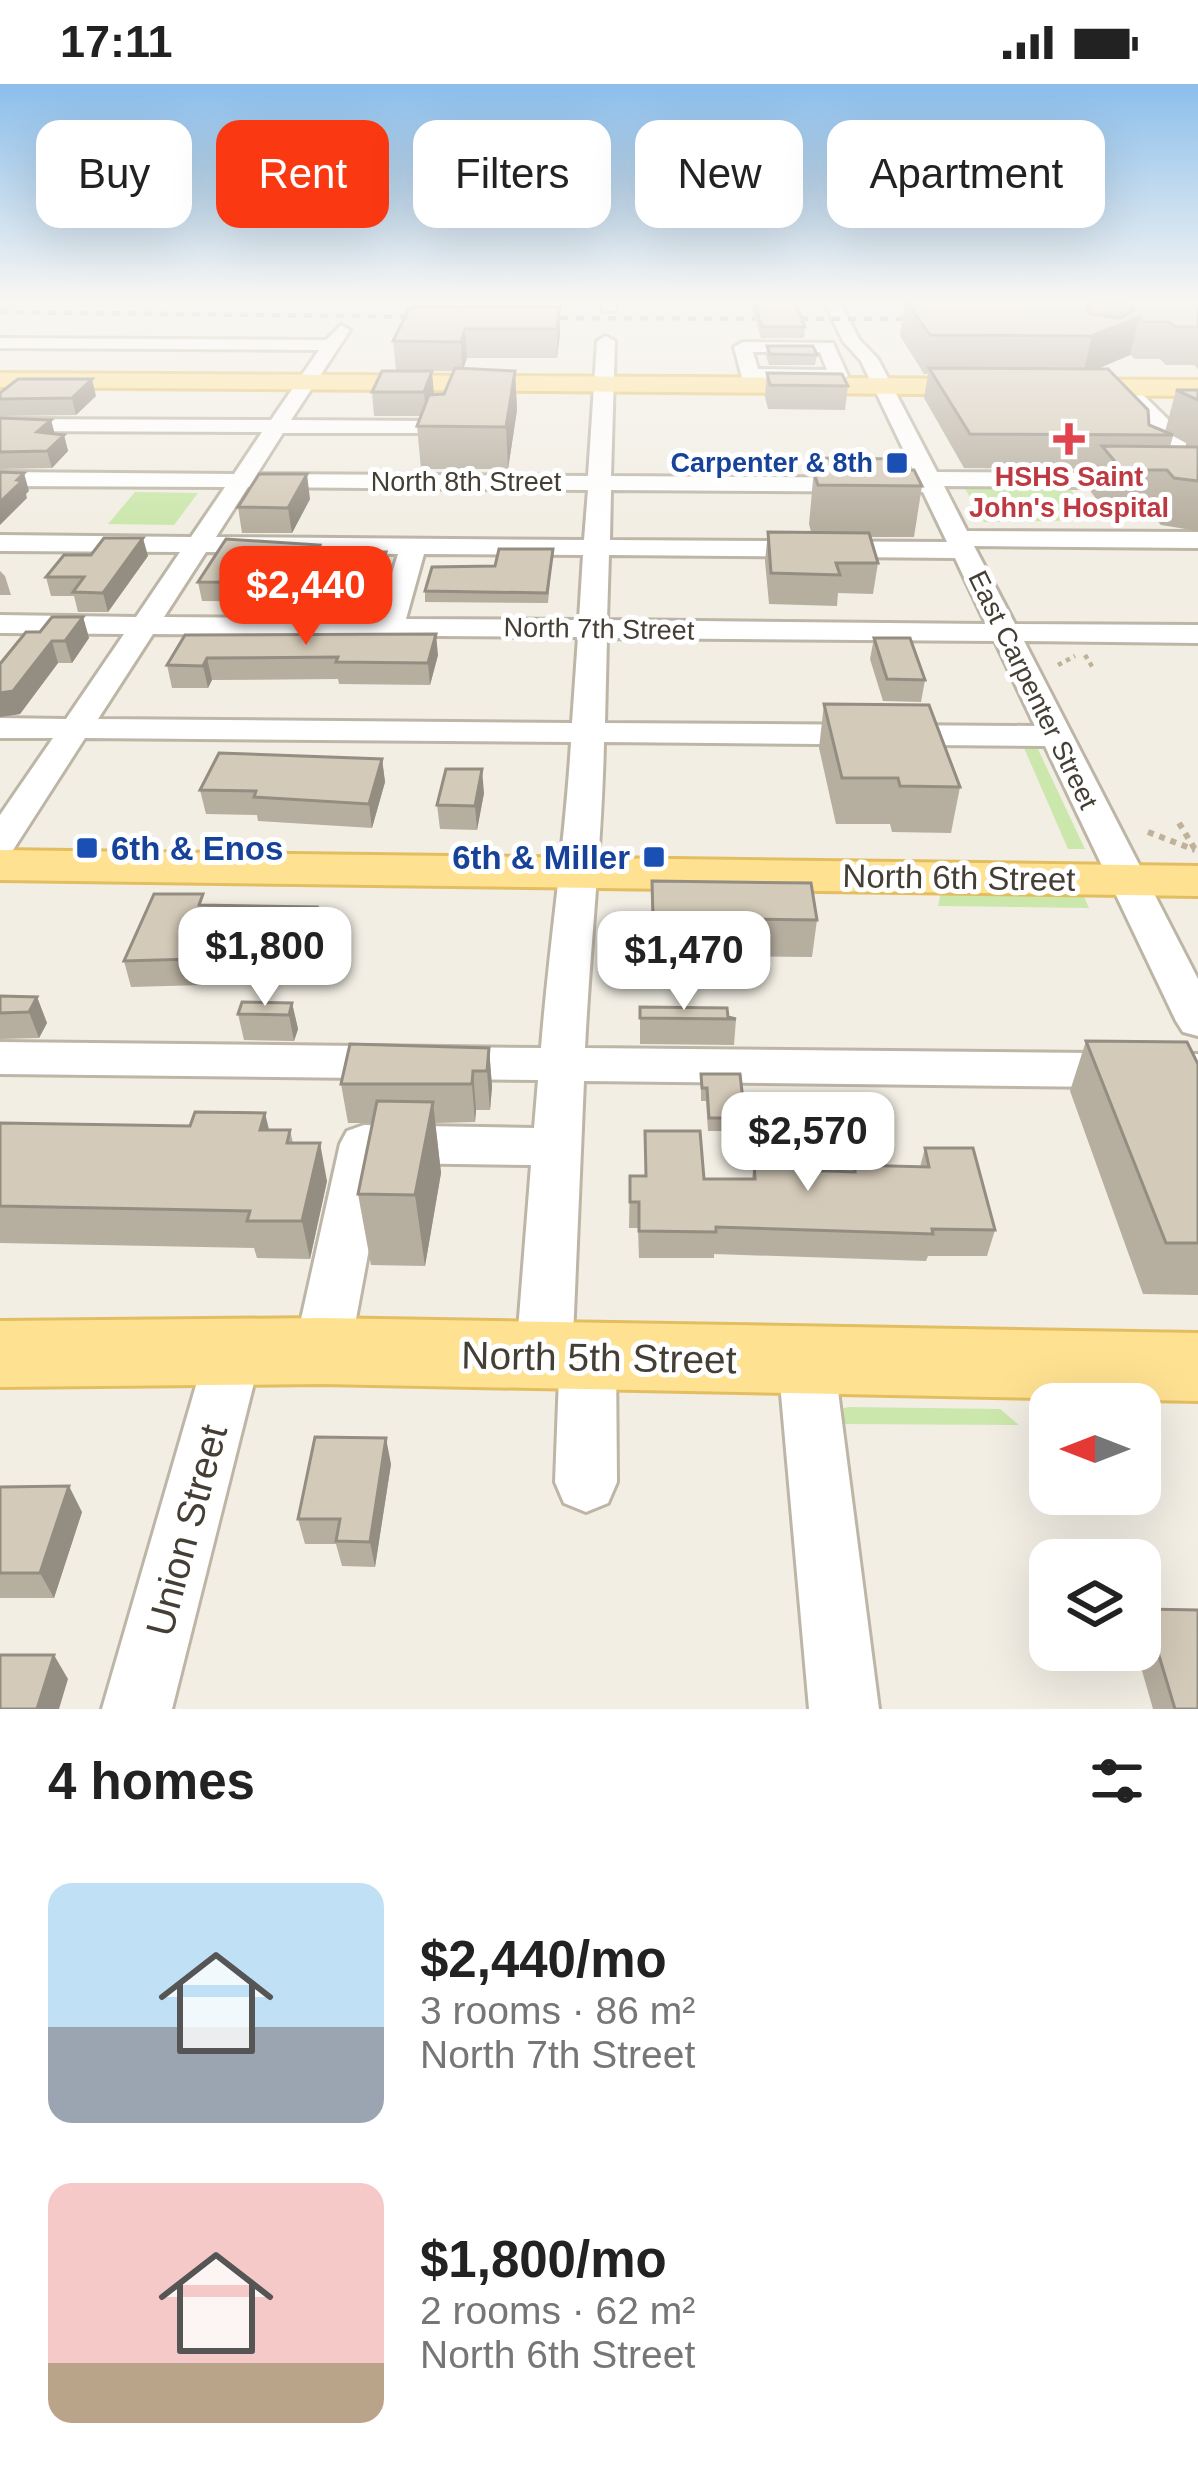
<!DOCTYPE html>
<html lang="en">
<head>
<meta charset="utf-8">
<style>
	:root { --surface:#fff; --page:#f2f2f2; --text:#222; --muted:#767676; --accent:#fa3913 }
	body { margin:0; font-family:Arial,sans-serif; background:var(--page); color:var(--text); height:100vh; display:flex; flex-direction:column; font-size:45px; white-space:nowrap }
	* { box-sizing:border-box; margin:0 }
	p { font-size:39px; color:var(--muted) }
	.icon { flex:none; width:66px; height:66px; fill:none; stroke:currentColor; stroke-width:2; stroke-linecap:round; stroke-linejoin:round }
	.map { position:relative; height:1625px; overflow:hidden }
	.panel { display:flex; flex-direction:column; background:var(--surface); flex:1 }
	.panel>* { flex:none }
	.top-card { position:absolute; left:36px; top:36px; width:1128px; height:108px; display:flex; gap:24px }
	.needle { width:78px; rotate:270deg }
	.buttons { position:absolute; left:1029px; top:1299px; display:grid; gap:24px }
	.buttons a { display:grid; place-items:center; width:132px; height:132px; border-radius:24px; background:var(--surface); box-shadow:0 12px 48px #0002; font-size:60px }
	.price { position:absolute; translate:-50% -102px; padding:0 27px; border-radius:24px; background:#fff; color:#222; font-size:39px; line-height:78px; filter:drop-shadow(0 3px 6px #0008) }
	.price::after { content:''; position:absolute; left:50%; top:72px; width:36px; height:27px; margin-left:-18px; background:inherit; clip-path:polygon(0 0,100% 0,50% 100%) }
	.price.current { background:var(--accent); color:#fff }
	ul { padding:0; list-style:none }
	li { display:flex; align-items:center; gap:36px; height:300px; padding:0 48px }
	li span { display:grid; place-items:center; flex:none; width:336px; height:240px; border-radius:24px; color:#555 }
	li>.icon { margin-inline-start:auto }
	span .icon { width:144px; height:144px; fill:#fffc; stroke-width:1 }
	li b { font-size:51px }
	h2 { display:flex; justify-content:space-between; align-items:center; height:144px; padding:0 48px; font-size:51px }
	.tag { padding:0 42px; border-radius:24px; background:var(--surface); box-shadow:0 12px 48px #0002; font-size:42px; line-height:108px }
	.tag.current { background:var(--accent); color:#fff }
	.status { display:flex; justify-content:space-between; align-items:center; height:84px; padding:0 60px; background:var(--surface); direction:ltr }
	.status svg { height:33px; fill:currentColor }
	.map>svg:first-child { display:block }
	.green { fill:#cbe7ac }
	.lines { fill:none; stroke-linecap:round; stroke-linejoin:round }
	.minor-casing { stroke:#bdb6a7; stroke-width:6 }
	.major-casing { stroke:#e3be61; stroke-width:6 }
	.path-far1 { stroke:#bfb298; stroke-width:4.5; stroke-dasharray:4.5 4.5; stroke-linecap:butt }
	.path { stroke:#bfb298; stroke-width:6; stroke-dasharray:6 6; stroke-linecap:butt }
	.minor { fill:#fff; fill-rule:evenodd }
	.major { fill:#fee191; fill-rule:evenodd }
	.rail { stroke:#949494; stroke-width:4.5; stroke-dasharray:8 8; stroke-linecap:butt }
	.wall { fill:#b6ae9f; fill-rule:evenodd }
	.shaded-wall { fill:#948d82 }
	.building { fill:#d4cab9; stroke:#948d82; stroke-width:3 }
	.health-dot { fill:#e0444e; stroke:#fff; stroke-width:4.5 }
	.transit-dot { fill:#1a4fb4; stroke:#fff; stroke-width:4.5 }
	.labels { text-anchor:middle; stroke-width:10; stroke-linejoin:round; paint-order:stroke }
	.far-transit-label { font-size:27px; font-weight:bold; fill:#164399; stroke:#fff; text-anchor:end }
	.far-health-label { font-size:27px; font-weight:bold; fill:#be3a42; stroke:#fff }
	.far-street-label { font-size:27px; fill:#443e34; stroke:#fff }
	.transit-label { font-size:33px; font-weight:bold; fill:#164399; stroke:#fff; text-anchor:start }
	.street-label { font-size:33px; fill:#443e34; stroke:#fff }
	.near-street-label { font-size:39px; fill:#443e34; stroke:#fff }
</style>
</head>
<body>
<div class="status"><b>17:11</b><svg viewBox="0 0 49 12"><path d="M0 12V9h3v3zM5 12V6h3v6zM10 12V3h3v9zM15 12V0h3v12zM26 1h20v11H26zM47 4h2v5h-2z"/></svg></div>
<div class="map">
<svg width="1198" height="1625" viewBox="0 0 1198 1625">
	<rect width="100%" height="100%" fill="#f2eee4"/>
	<!-- green -->
	<path class="green" d="M963 401H1067L1095 436 984 438Z
		M135 408 198 409 174 441 108 440Z
		M1021 657 1036 661 1085 765H1068Z
		M941 808 1084 813 1089 824 938 822Z
		M849 1323 1000 1325 1019 1341 836 1340 835 1326Z"/>
	<g class="lines">
		<defs>
			<path id="minor" d="M0 216H21L0 225Z
				M454 216H470L460 227 452 222Z
				M602 216H618L615 227H603Z
				M823 216H839L859 255 878 275 937 388 1198 390V404L944 402 967 447 1198 448V464L974 462 1015 540 1198 541V559L1024 557 1198 895V952L1183 948 1176 937 1045 662 604 658C602 761 590 862 585 964L1198 970V1004L584 997 573 1253 588 1248 608 1255 616 1273 617 1398 608 1419 586 1428 564 1419 555 1398 559 1292 544 1297 524 1290 516 1272 531 1081 385 1079 350 1267 342 1285 322 1292 302 1285 294 1267 340 1060 347 1047 364 1041 534 1044 538 996 0 990V958L541 964C549 861 565 761 571 658L85 654 13 766 0 769V731L53 654H0V634L66 635 124 550 0 549V531L136 533 180 468 0 467V451L191 453 225 403 0 402V388L234 390 262 348 0 347V335L271 336 319 266 0 264V254L326 256 341 241 350 246 291 336 429 337 439 311 456 315 447 343 437 349H283L257 390 588 392 597 257 606 252 615 257 611 392 917 394 861 277 843 257ZM248 403 588 406 584 456 216 453ZM611 406 923 408 947 458 610 456ZM206 468 398 470 378 535 164 533ZM424 470 583 471 579 536 406 535ZM609 471 955 474 986 540 607 536ZM153 550 578 553 572 639 98 635ZM607 554 995 557 1035 642 605 639Z
				M743 258 833 259 848 292 839 298 761 297 759 305H745L734 263ZM753 268H820L827 286 758 285Z
				M1118 300H1132L1198 365V376H1184L1118 308Z
				M234 1242 254 1249 262 1267 172 1625H102L206 1267 214 1249Z
				M806 1250 826 1258 834 1276 879 1625H809L778 1276 786 1258Z"/>
			<path id="major" d="M0 289 1198 296V312L0 303Z
				M0 766 1198 782V812L0 796Z
				M322 1234 1198 1249V1317L322 1300 0 1303V1237Z"/>
		</defs>
		<!-- minor casing -->
		<use href="#minor" class="minor-casing"/>
		<!-- major casing -->
		<use href="#major" class="major-casing"/>
		<!-- path-far1 -->
		<path class="path-far1" d="M1085 571 1093 584
			M1058 581 1075 572"/>
		<!-- path -->
		<path class="path" d="M1179 739 1196 767
			M1148 748 1195 766"/>
		<!-- minor -->
		<use href="#minor" class="minor"/>
		<!-- major -->
		<use href="#major" class="major"/>
		<!-- rail -->
		<path class="rail" d="M0 228 438 233
			M528 234 936 235"/>
	</g>
	<!-- wall -->
	<path class="wall" d="M749 216H794L805 243 804 254H761Z
		M905 216H1198V285L1194 281H1166L1160 275H1135L1130 271 1097 285 1149 341 1165 348 1176 306H1198V447L1161 441 1154 433H1110L1091 408 1096 385 964 384 924 314 928 290H924L900 252ZM1173 352 1186 359V363H1170Z
		M560 223V251L557 274H467L464 284 515 287 517 326 508 385H421L417 342 421 332H374L372 308 396 287 393 257ZM396 287H453L444 310 434 311Z
		M767 262 817 271 815 281H769L766 272Z
		M767 289 848 302 845 326 768 325 765 313Z
		M0 309 96 312 76 331 0 332Z
		M0 334 51 336 55 350 64 351 68 367 52 384 0 385Z
		M815 374 909 386 922 402 914 453H870L878 479 873 510 838 509 837 522 769 520 765 477 768 448H811L809 440Z
		M310 415 292 449H242L238 423Z
		M553 465 548 519 425 518V507L495 482Z
		M321 468H386L388 487 381 510H323L320 518 202 517 198 498Z
		M148 472 108 528H78L74 512H51L46 493Z
		M0 487 5 492 11 511H0Z
		M83 533 89 554 72 579H58L20 630 0 633V580L40 548Z
		M185 551 438 571 430 601 339 600 338 595 212 596 208 604H172L167 581Z
		M874 554 925 596 921 618 883 617 870 575Z
		M824 620 960 703 951 749 892 748 890 740H836L819 664Z
		M382 675 385 698 372 744 258 737 257 731 206 730 200 706Z
		M484 709 477 746 440 745 437 721Z
		M652 797 817 836 812 873 652 871Z
		M206 821 317 823 321 848 308 898 131 903 124 877Z
		M0 912 37 913 47 939 39 954 0 955Z
		M292 919 298 945 294 957 244 956 238 930Z
		M640 923 736 935 734 961 640 960Z
		M1086 957 1198 980V1211L1143 1210 1070 1007Z
		M489 964 492 1003 490 1026H476L475 1038 435 1039 441 1089 425 1182 371 1181 358 1110 372 1039H348L341 1000Z
		M701 990 745 1034 744 1047H708L706 1017H701Z
		M0 1039 290 1046 293 1059 327 1097 310 1175 257 1174 254 1164 0 1159Z
		M645 1047 704 1095H752L754 1079 801 1086 853 1088 854 1081 920 1083 925 1064 995 1146 987 1172H928L926 1177 714 1170V1174H639L638 1144H629L630 1092H645Z
		M391 1380 375 1483 342 1482 336 1460H305L298 1435Z
		M0 1403 82 1428 54 1514H0Z
		M1145 1525 1198 1625H1153L1136 1566H1140V1533Z"/>
	<!-- shaded-wall -->
	<path class="shaded-wall" d="M1085 216H1095L1088 250Z
		M560 223V251L557 274V245Z
		M1139 233 1130 271 1083 291 1092 252Z
		M465 245 467 274 462 287 461 258Z
		M432 287 434 311 426 332 424 308Z
		M515 287 517 326 508 385 506 343Z
		M92 295 96 312 76 331 72 314Z
		M51 336 55 352 37 348Z
		M64 351 68 367 52 384 47 367Z
		M24 389 29 407 26 410 27 414 0 441V418Z
		M307 390 310 415 292 449 288 424Z
		M143 454 148 472 108 528 103 509Z
		M386 468 388 487 381 510 379 491Z
		M321 491 323 510 320 518 317 499Z
		M83 533 89 554 72 579 65 557Z
		M436 550 438 571 430 601 428 579Z
		M52 557 58 579 20 630 0 633V609Z
		M207 574 212 596 208 604 203 582Z
		M382 675 385 698 372 744 369 720Z
		M482 685 484 709 477 746 475 722Z
		M317 823 321 848 308 898 303 872Z
		M37 913 47 939 39 954 29 928Z
		M292 919 298 945 294 957 289 931Z
		M489 964 492 1003 490 1026 487 987Z
		M473 987 476 1026 475 1038 472 1000Z
		M433 1018 441 1089 425 1182 415 1111Z
		M265 1029 274 1066 260 1046Z
		M320 1059 327 1097 310 1175 302 1137Z
		M386 1354 391 1380 375 1483 370 1458Z
		M69 1402 82 1428 54 1514 40 1489Z
		M54 1571 68 1595 59 1625H37Z"/>
	<!-- building -->
	<path class="building" d="M753 216H794L805 243H762Z
		M905 216H1085L1089 230 1120 234 1134 226 1131 221 1107 216H1198V243H1176L1169 238H1144L1139 233 1092 252 930 251Z
		M410 223H560L557 245H465L461 258 393 257Z
		M767 262H813L817 271 770 270Z
		M455 284 515 287 506 343 417 342 429 311 444 310Z
		M929 284 1108 285 1148 326 1149 341 1173 351 970 350Z
		M382 287H432L424 308H372Z
		M767 289 842 290 848 302 770 301Z
		M18 295H92L72 314 0 315V309Z
		M1176 306H1198V316Z
		M0 334 51 336 37 348 64 351 47 367 0 368Z
		M1102 362 1198 363V397L1174 394 1167 386H1122Z
		M815 374 904 375 909 386H914L922 402 818 401 814 389 820 390Z
		M0 388 24 389 17 396 22 397 0 418Z
		M259 390H307L288 424 238 423Z
		M768 448 869 449 878 479H836L840 491 771 489Z
		M104 454H143L103 509 73 508 84 493H46L64 471H91Z
		M226 455 320 461 317 468H386L379 491H321L317 499 198 498Z
		M499 465H553L547 509 425 507 432 483 495 482Z
		M52 533H83L65 557H52L13 607 0 609V580L26 548H40Z
		M436 550 428 579 336 578 338 573 207 574 203 582 167 581 185 551Z
		M874 554H910L925 596 887 595Z
		M824 620 929 621 960 703 900 702 898 694H842Z
		M219 669 382 675 369 720 254 713 256 707 200 706Z
		M446 685H482L475 722 437 721Z
		M652 797 811 799 817 836 653 834Z
		M154 810H203L199 821 317 823 303 872 124 877Z
		M0 912 37 913 29 928 0 929Z
		M242 918 292 919 289 931 238 930Z
		M640 923 727 924 728 933 736 935 640 934Z
		M1086 957 1187 958 1198 980V1159H1166Z
		M350 960 489 964 487 987H473L472 1000H341Z
		M701 990H740L745 1034H709L707 1004H702Z
		M377 1017 433 1018 415 1111 358 1110Z
		M195 1028 265 1029 260 1046H290L287 1059H320L302 1137H247L250 1127 0 1122V1039L190 1042Z
		M645 1047H700L704 1095H755L754 1079H800L801 1086 855 1088 854 1081 929 1083 925 1064H973L995 1146 932 1145 933 1150 716 1143V1148L639 1147V1118H630V1092H646Z
		M315 1353 386 1354 370 1458 336 1457 340 1435H298Z
		M69 1402 40 1489H0V1403Z
		M1145 1525 1198 1526V1625H1175Z
		M0 1571H54L37 1625H0Z"/>
	<!-- sky -->
	<linearGradient id="sky" x2="0" y2="1"><stop stop-color="#8bbeeb"/><stop offset="0.49" stop-color="#f9f7f3"/><stop offset="1" stop-color="#f9f7f3" stop-opacity="0"/></linearGradient>
	<rect width="1198" height="444" fill="url(#sky)"/>
	<!-- markers -->
	<path class="health-dot" d="M1063 337h12v12h12v12h-12v12h-12v-12h-12v-12h12z"/>
	<g class="transit-dot">
		<rect x="885" y="367" width="24" height="24" rx="6"/>
		<rect x="75" y="752" width="24" height="24" rx="6"/>
		<rect x="642" y="761" width="24" height="24" rx="6"/>
	</g>
	<g class="labels">
		<!-- far-transit labels -->
		<g class="far-transit-label">
			<text x="873" y="388">Carpenter &amp; 8th</text>
		</g>
		<!-- far-health labels -->
		<g class="far-health-label">
			<text x="1069" y="402">HSHS Saint<tspan x="1069" dy="31">John's Hospital</tspan></text>
		</g>
		<!-- far-street labels -->
		<g class="far-street-label">
			<text x="466" y="407">North 8th Street</text>
			<text transform="translate(599 545) rotate(1)" y="9">North 7th Street</text>
			<text transform="translate(1033 606) rotate(64)" y="9">East Carpenter Street</text>
		</g>
		<!-- transit labels -->
		<g class="transit-label">
			<text x="111" y="776">6th &amp; Enos</text>
			<text x="630" y="785" text-anchor="end">6th &amp; Miller</text>
		</g>
		<!-- street labels -->
		<g class="street-label">
			<text transform="translate(959 793) rotate(1)" y="12">North 6th Street</text>
		</g>
		<!-- near-street labels -->
		<g class="near-street-label">
			<text transform="translate(599 1273) rotate(1)" y="14">North 5th Street</text>
			<text transform="translate(186 1446) rotate(-75)" y="14">Union Street</text>
		</g>
	</g>
</svg>
<div class="buttons">
<a><svg class="needle" viewBox="-14 -14 28 28"><path d="M0-13l5 13h-10z" fill="#e53935"/><path d="M0 13l5-13h-10z" fill="#767676"/></svg></a>
<a><svg class="icon" aria-label="layers" viewBox="0 0 24 24"><path d="M12 4l9 5-9 5-9-5zM3 14l9 5 9-5"/></svg></a>
</div>
<b class="price current" style="left:306px;top:564px">$2,440</b>
<b class="price" style="left:265px;top:925px">$1,800</b>
<b class="price" style="left:684px;top:929px">$1,470</b>
<b class="price" style="left:808px;top:1110px">$2,570</b>
<div class="top-card">
<a class="tag">Buy</a>
<a class="tag current">Rent</a>
<a class="tag">Filters</a>
<a class="tag">New</a>
<a class="tag">Apartment</a>
</div>
</div>
<section class="panel">
<h2>4 homes<svg class="icon" aria-label="filters" viewBox="0 0 24 24"><path d="M4 7h16M4 17h16"/><circle cx="9" cy="7" r="2"/><circle cx="15" cy="17" r="2"/></svg></h2>
<ul>
<li><span style="background:linear-gradient(#bfe0f5 60%,#9aa5b1 0)"><svg class="icon" aria-label="home" viewBox="0 0 24 24"><path d="M3 11l9-7 9 7M6 9v11h12V9"/></svg></span><div><b>$2,440/mo</b><p>3 rooms · 86 m²</p><p>North 7th Street</p></div></li>
<li><span style="background:linear-gradient(#f6c9c9 75%,#b9a48a 0)"><svg class="icon" aria-label="home" viewBox="0 0 24 24"><path d="M3 11l9-7 9 7M6 9v11h12V9"/></svg></span><div><b>$1,800/mo</b><p>2 rooms · 62 m²</p><p>North 6th Street</p></div></li>
</ul>
</section>
</body>
</html>
